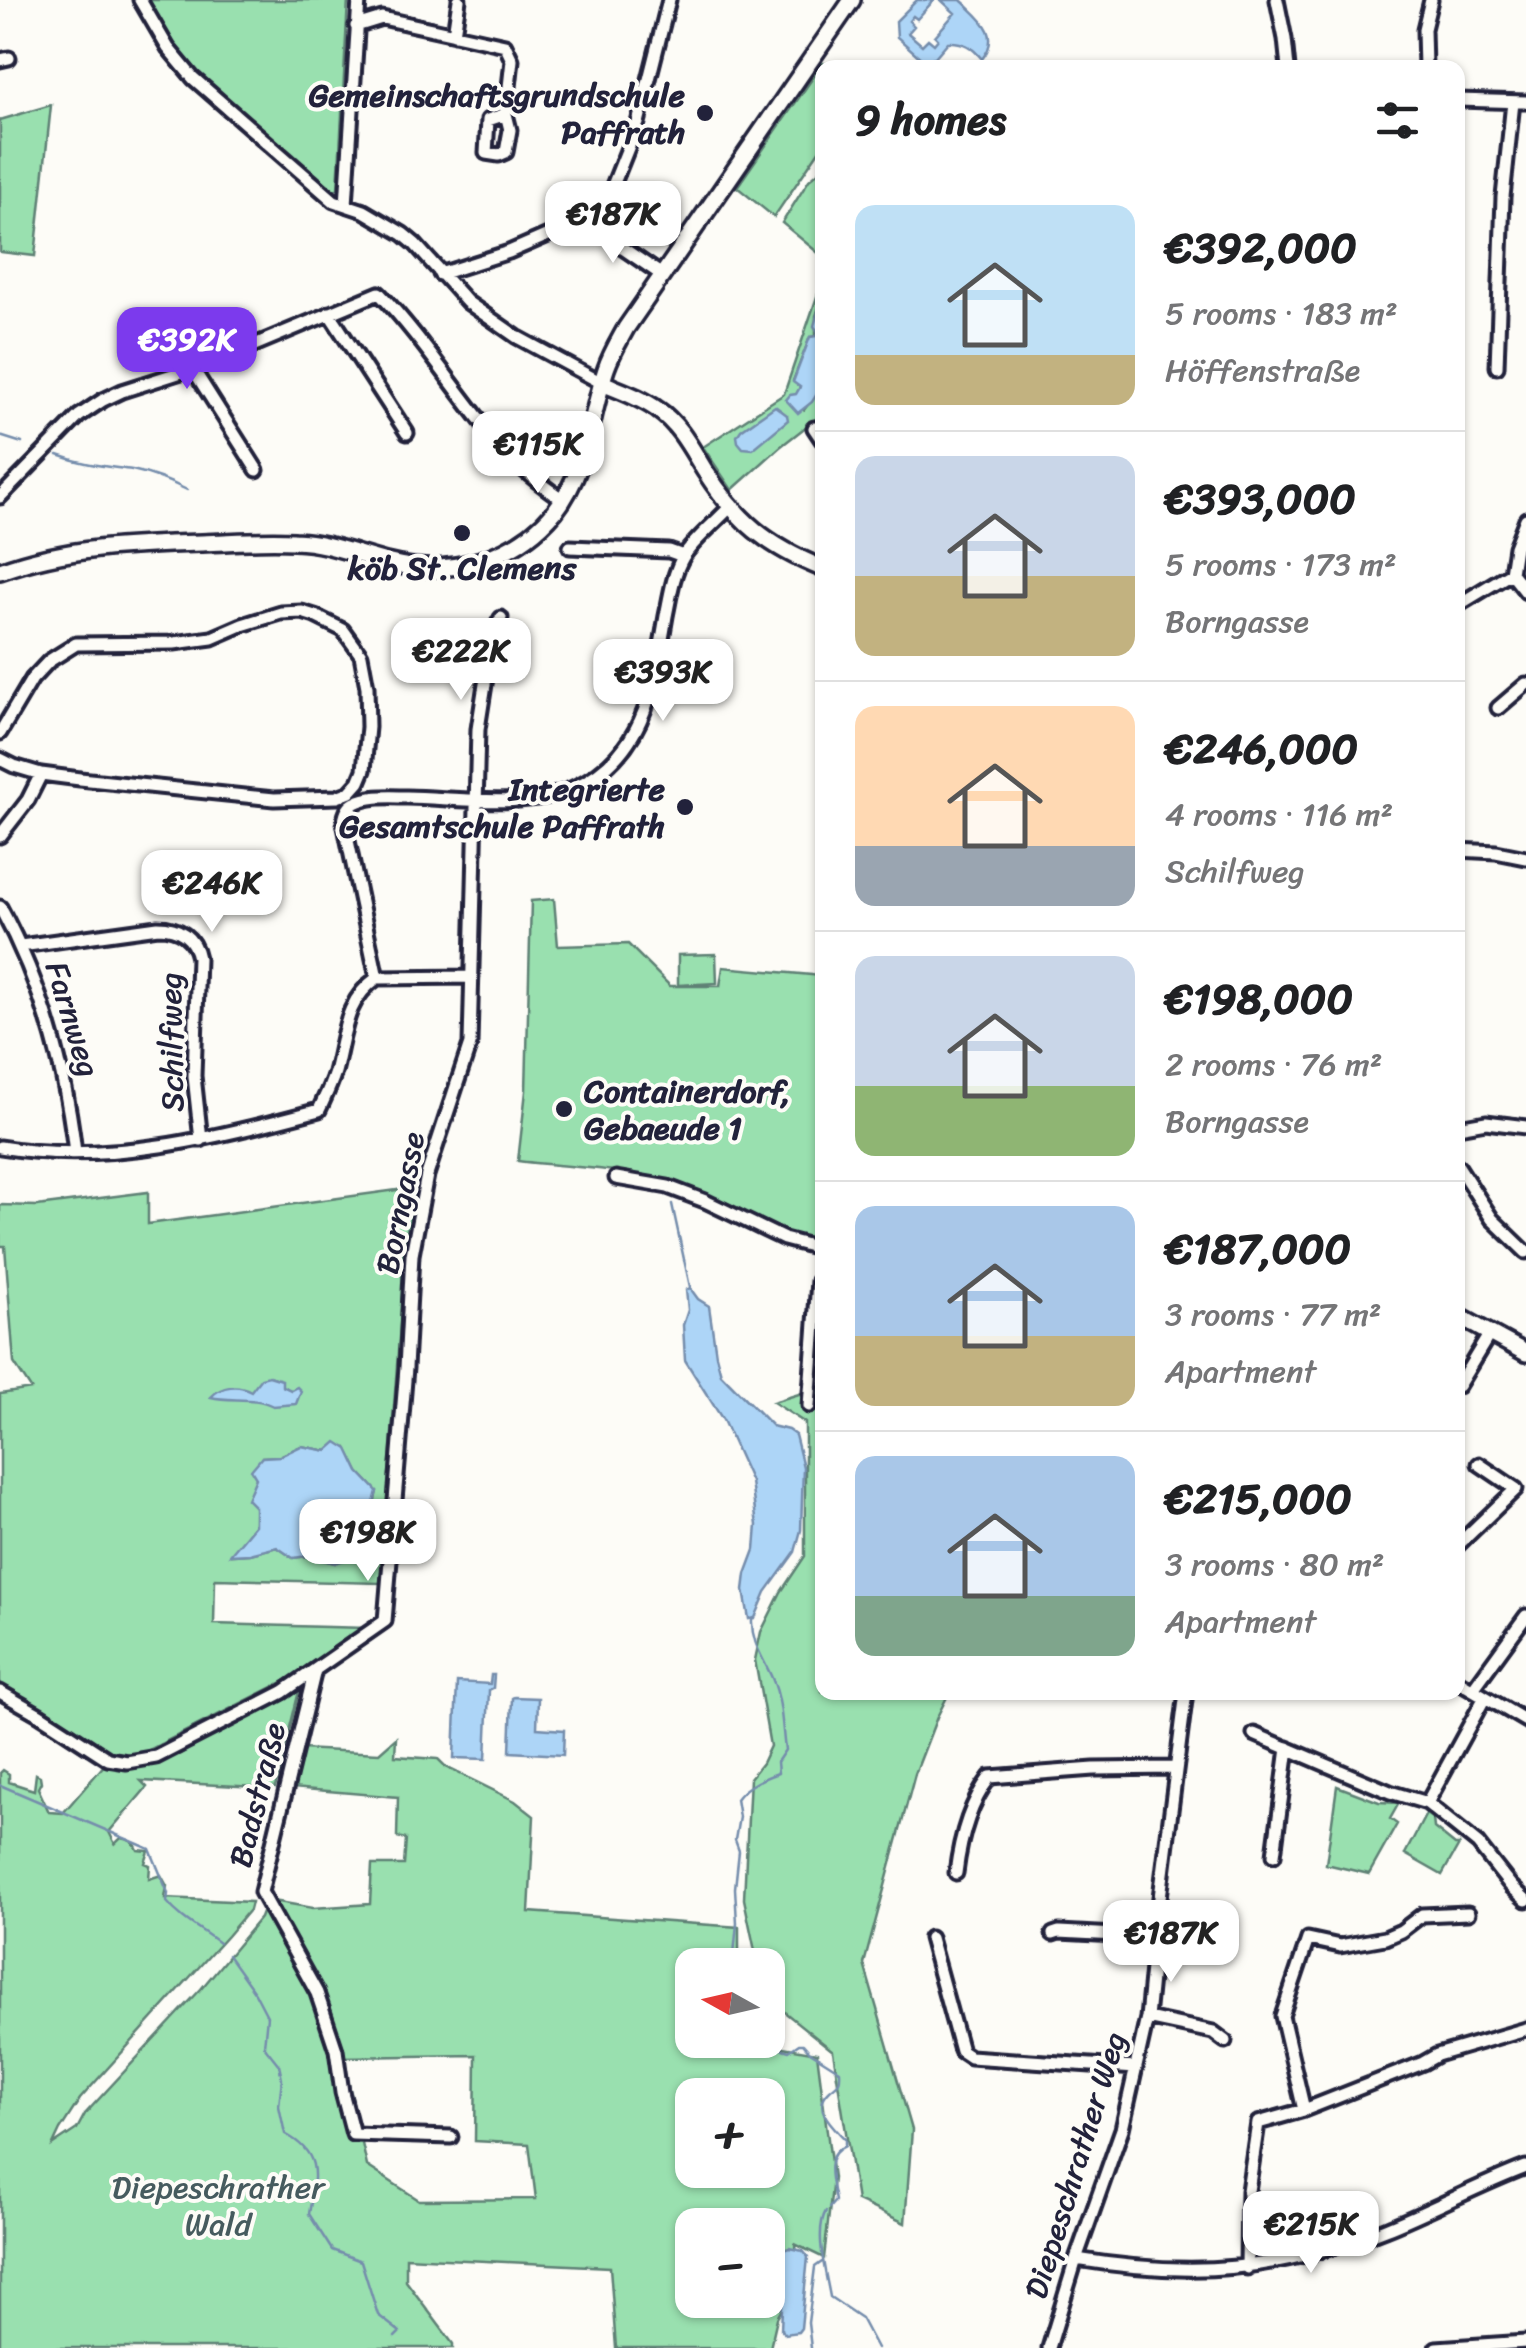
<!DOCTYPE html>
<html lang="en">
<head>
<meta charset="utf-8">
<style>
	:root { --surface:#fff; --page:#f2f2f2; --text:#202124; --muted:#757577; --line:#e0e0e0; --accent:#7c3aed }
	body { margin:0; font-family:Sriracha,sans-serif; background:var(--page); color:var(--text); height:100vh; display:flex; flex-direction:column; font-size:38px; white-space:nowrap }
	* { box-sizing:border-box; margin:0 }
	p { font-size:32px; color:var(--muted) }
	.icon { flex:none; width:55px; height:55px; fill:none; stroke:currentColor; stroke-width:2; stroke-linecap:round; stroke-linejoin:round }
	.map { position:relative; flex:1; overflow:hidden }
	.panel { position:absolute; left:815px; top:60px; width:650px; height:1640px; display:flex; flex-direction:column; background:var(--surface); border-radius:20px; box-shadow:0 2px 8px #0004 }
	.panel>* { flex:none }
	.needle { width:65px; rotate:278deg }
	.fabs { position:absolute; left:675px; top:1948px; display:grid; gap:20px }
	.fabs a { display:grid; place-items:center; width:110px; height:110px; border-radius:20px; background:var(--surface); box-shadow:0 2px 8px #0004; font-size:50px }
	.price { position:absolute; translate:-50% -85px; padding:0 22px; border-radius:20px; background:#fff; color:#222; font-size:32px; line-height:65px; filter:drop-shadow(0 2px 5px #0008) }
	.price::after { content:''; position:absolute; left:50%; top:60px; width:30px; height:22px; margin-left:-15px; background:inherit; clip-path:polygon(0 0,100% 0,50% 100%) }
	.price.on { background:var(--accent); color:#fff }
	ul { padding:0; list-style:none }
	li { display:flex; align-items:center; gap:30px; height:250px; padding:0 40px }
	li+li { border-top:2px solid var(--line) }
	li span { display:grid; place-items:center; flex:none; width:280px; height:200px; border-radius:20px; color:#555 }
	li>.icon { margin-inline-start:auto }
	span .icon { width:120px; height:120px; fill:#fffc; stroke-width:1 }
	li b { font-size:42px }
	h2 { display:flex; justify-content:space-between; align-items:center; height:120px; padding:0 40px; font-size:42px }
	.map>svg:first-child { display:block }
	.green { fill:#99e0af; stroke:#5e8175; stroke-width:2.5; fill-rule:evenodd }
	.water { fill:#add5f7; stroke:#758dac; stroke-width:2.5 }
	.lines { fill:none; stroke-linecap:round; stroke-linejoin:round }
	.stream { stroke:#758dac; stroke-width:2.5 }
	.street-casing { stroke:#22223b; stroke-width:19 }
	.secondary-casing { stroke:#22223b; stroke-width:22 }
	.street { stroke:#fdfcf7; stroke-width:11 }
	.secondary { stroke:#fdfcf7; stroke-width:15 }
	.poi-dot { fill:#22223b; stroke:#fdfcf7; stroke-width:4 }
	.labels { text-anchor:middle; stroke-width:8; stroke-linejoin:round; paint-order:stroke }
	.poi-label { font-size:32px; font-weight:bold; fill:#22223b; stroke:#fdfcf7; text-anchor:end }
	.street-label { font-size:32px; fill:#22223b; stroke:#fdfcf7 }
	.park-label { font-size:32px; fill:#465b5e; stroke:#fdfcf7 }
</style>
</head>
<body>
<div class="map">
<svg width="1526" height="2348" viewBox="0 0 1526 2348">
	<rect width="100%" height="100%" fill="#fdfcf7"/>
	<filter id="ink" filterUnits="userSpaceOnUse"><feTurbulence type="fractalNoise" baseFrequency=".01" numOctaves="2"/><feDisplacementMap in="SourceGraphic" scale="20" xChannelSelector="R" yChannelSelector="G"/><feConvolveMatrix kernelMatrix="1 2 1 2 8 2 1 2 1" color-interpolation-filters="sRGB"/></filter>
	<g filter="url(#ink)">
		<!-- green -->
		<path class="green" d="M148 0H348L338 189 329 191 194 69 171 39Z
			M823 63 834 67 822 68V146L774 217 737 187Z
			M51 105 35 256 0 252V120Z
			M822 169V256L782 223 809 180Z
			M822 282V298L816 316V337H810L793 381 800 387 796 395 804 410 822 386 821 415 780 447 732 490 703 447 784 394Z
			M554 899 558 946 628 944 670 986H720L723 967 822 976V1151H819L818 1154 822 1155V1241C769 1235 721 1203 671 1184 627 1168 565 1167 518 1161L526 1091 531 901Z
			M716 954 717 983 678 985V955Z
			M419 1187 407 1230 381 1583 215 1579 214 1624 365 1628 304 1671 131 1759 115 1757 0 1683V1394L31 1389 14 1363 5 1246H0V1205L37 1206 148 1192V1224ZM301 1446 328 1451 347 1448 359 1472 377 1491 367 1532 335 1563 308 1556 293 1558 277 1547 250 1554 232 1555 255 1525 256 1478 262 1457 280 1456Z
			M822 1387V1692L949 1693 937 1717 915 1774 864 1964 912 2130 905 2223 857 2201 833 2051 768 1999V1965H758L744 1899 750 1778 762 1763 770 1746 755 1660 761 1632 781 1592 805 1556V1423L773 1402Z
			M301 1683 275 1788 141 1781 147 1787 109 1832 115 1844 121 1838C129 1839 135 1842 138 1850L149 1851 145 1863 150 1865 149 1879 161 1875 167 1886 165 1898 251 1902 249 1910 227 1936 80 2099 60 2130 53 2145 77 2129 85 2114 201 1989 260 1918 267 1900 313 1908 370 1904 372 1865H404L406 1839 397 1837 398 1797 291 1788 301 1749 379 1753 396 1738 395 1756 438 1759 446 1767 515 1801 534 1816 529 1912 739 1927V1965H692V2040H744L817 2053 833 2178 824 2258 795 2244 797 2282 777 2318 770 2348H616L610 2267 406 2257V2281L453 2344V2348H0V1773L3 1770 9 1774V1782L34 1790 36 1774 40 1776 41 1782 38 1788 49 1812 63 1813 106 1763 121 1769 180 1754ZM476 2055 475 2141 529 2144 536 2199 419 2200 367 2166 343 2057ZM692 2095H768V2170H692ZM692 2225H768V2300H692Z
			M1337 1786 1379 1802 1399 1803 1390 1819 1397 1824 1369 1874 1326 1864Z
			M1426 1814 1433 1819 1434 1828 1455 1845H1459L1442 1875 1405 1854Z"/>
		<!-- water -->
		<path class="water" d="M917 0H934L917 19 913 16 909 21 914 26 908 33 922 45 928 39 934 44 938 39 935 36 955 13 941 0H961C979 18 1003 33 982 59 972 47 964 41 948 42L935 57 924 61 897 37 896 21Z
			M822 298V386L812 402 798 413 786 400 790 395 796 394 800 387 793 382 810 337 817 336 818 332 814 326Z
			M775 406 787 415 788 420 753 449 743 448 738 442 737 436 741 430Z
			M690 1288 698 1299 709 1306 716 1355 721 1374 772 1426 788 1430 795 1435 803 1467 801 1530 795 1552 766 1592 755 1618 749 1619 744 1590 746 1574 755 1550 757 1525 751 1482 723 1420 685 1360 683 1325 688 1310 686 1290Z
			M269 1376 282 1380V1386L291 1390 297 1387 301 1391 296 1404 273 1406C254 1396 231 1402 211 1397 222 1385 238 1384 251 1391L261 1378Z
			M337 1442 348 1449 359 1472 377 1491 367 1532 354 1543 351 1558 335 1563 308 1556 293 1558 277 1547 250 1554 230 1555 255 1525V1507L247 1499 256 1478 251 1470 262 1457 280 1456 301 1446 327 1451Z
			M491 1675H494L493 1688 489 1690 486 1759 454 1758 457 1682 490 1684Z
			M514 1697 538 1698 537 1728 564 1730 563 1755 510 1752 512 1698Z
			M789 2248 803 2251 808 2257 801 2328 798 2332 785 2334 781 2330 784 2265 780 2256 783 2250Z"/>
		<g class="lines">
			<!-- stream -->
			<path class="stream" d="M0 436 22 443
				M58 455C85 465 104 466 132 470 151 474 169 481 187 490
				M672 1204 690 1287
				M0 1785 150 1849 168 1893 167 1902C181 1919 201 1929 219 1943
				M228 1955 255 1993 267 2016 264 2046 279 2065 282 2079 279 2106 285 2134C323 2154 315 2177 309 2214L332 2250 361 2261 378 2315 400 2332 395 2337
				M733 1965 737 1923 735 1888 739 1851 735 1840 739 1817 736 1799C746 1785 763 1778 778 1773L777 1762 785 1750C782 1727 782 1700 772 1678 763 1657 751 1643 752 1619
				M766 2040 777 2047 789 2051 799 2044H803L810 2052 840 2071C841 2085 837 2083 829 2091 811 2108 833 2126 845 2139V2146C822 2155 832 2182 835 2201L829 2208
				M826 2211C814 2231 826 2274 830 2297L861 2318 877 2348
				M811 2348 808 2323 815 2267 822 2262"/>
			<defs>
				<path id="street" d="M140 0 168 48 193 78 334 201 364 211 403 234 415 244 467 302 517 337 602 383
					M1277 0 1285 39 1288 68
					M356 26 382 18 505 45 512 60 506 114 488 120 486 153 499 155 506 152 510 130 506 114
					M454 34 459 0
					M0 60 9 58
					M1425 68 1424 29 1431 0
					M1458 100 1526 102
					M346 205 359 0
					M607 221 612 188 638 123 669 0
					M607 221 621 247 662 275
					M440 274 509 252 578 222 607 221
					M329 313 407 433
					M1497 367 1503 197 1513 102
					M193 369 257 470
					M814 428 822 440
					M0 497 79 416 103 400 122 391 216 361 379 293C431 347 468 413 520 466 533 479 548 489 563 500
					M570 547 669 551 683 556
					M1511 573 1526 592
					M1458 605 1511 573 1515 547 1526 519
					M1498 708 1526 684
					M0 733 32 679 49 661 76 644 174 643 212 638 242 625 281 613 302 612 315 616 343 630 361 655 367 687 368 727 364 770 359 782 350 792 337 797 274 799 80 779 41 774 14 766 0 759
					M0 836 28 800 41 774
					M1458 850 1496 852 1526 858
					M0 907C42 984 65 1066 75 1152
					M21 946 158 927C179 927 194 937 198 958L194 1076 201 1140
					M377 978 344 822C345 814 347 807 355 803 370 795 391 797 407 797 457 798 528 809 573 788 646 755 654 685 666 616 670 597 673 574 683 557 692 542 717 521 730 507
					M1458 1127 1486 1122 1526 1127
					M0 1147C108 1165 216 1138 319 1110 325 1097 331 1085 335 1072 345 1035 344 1001 377 978L472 977
					M1458 1166 1492 1219 1526 1252
					M616 1178 668 1187 705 1201 784 1239 822 1249
					M1458 1386 1490 1333
					M809 1406 818 1281
					M1458 1545 1516 1489 1479 1464
					M315 1670 261 1892 317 1993 336 2050 342 2092 353 2134 451 2137
					M1458 1681 1526 1721
					M1473 1689 1526 1616
					M0 1692 40 1715 108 1759 127 1762 156 1757 283 1692 385 1621 406 1368 412 1255 427 1175 470 1044 478 729 493 633 501 618
					M1254 1734 1390 1792 1427 1803 1478 1844 1511 1886 1526 1900
					M1427 1803 1485 1697
					M1274 1855 1288 1748
					M956 1873C960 1840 970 1803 990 1777L1094 1769 1175 1768
					M1053 1934 1059 1932 1155 1937
					M930 1938 961 2051 970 2057 1136 2068
					M1147 2018 1213 2032 1225 2041
					M1304 2110 1282 2016 1308 1939 1340 1946 1385 1938 1401 1931 1422 1915 1468 1913
					M1076 2259C1191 2278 1277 2272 1385 2229 1433 2210 1478 2185 1526 2167
					M1247 2268 1248 2191 1258 2123 1304 2110 1423 2063 1437 2055 1526 2029
					M1049 2348 1076 2259 1122 2129 1147 2018 1155 1937 1186 1692
					M1436 2348 1526 2342"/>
				<path id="secondary" d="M602 383C621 391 642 398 658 410 679 424 692 450 705 471 737 521 767 546 822 568
					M0 571C66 547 133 545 202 543 233 542 263 539 294 541 328 542 357 555 390 563 449 578 515 559 555 511 588 469 590 417 606 369 611 354 619 341 626 328L852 0
					M1458 1316 1526 1353"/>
			</defs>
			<!-- street casing -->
			<use href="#street" class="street-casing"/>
			<!-- secondary casing -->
			<use href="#secondary" class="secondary-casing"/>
			<!-- street -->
			<use href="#street" class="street"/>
			<!-- secondary -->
			<use href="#secondary" class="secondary"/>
		</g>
	</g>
	<!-- markers -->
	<g class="poi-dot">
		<circle cx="705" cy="113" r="10"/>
		<circle cx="462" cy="533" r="10"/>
		<circle cx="685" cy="807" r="10"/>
		<circle cx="564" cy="1109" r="10"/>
	</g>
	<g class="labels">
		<!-- poi labels -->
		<g class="poi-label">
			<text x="685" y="106">Gemeinschaftsgrundschule<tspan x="685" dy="37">Paffrath</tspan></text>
			<text x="462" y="579" text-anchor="middle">köb St. Clemens</text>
			<text x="665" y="800">Integrierte<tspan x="665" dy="37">Gesamtschule Paffrath</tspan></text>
			<text x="584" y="1102" text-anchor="start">Containerdorf,<tspan x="584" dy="37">Gebaeude 1</tspan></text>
		</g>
		<!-- street labels -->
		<g class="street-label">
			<text transform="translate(73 1019) rotate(73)" y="11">Farnweg</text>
			<text transform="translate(171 1042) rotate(-91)" y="11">Schilfweg</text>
			<text transform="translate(400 1203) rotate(-79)" y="11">Borngasse</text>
			<text transform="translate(257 1795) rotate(-76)" y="11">Badstraße</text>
			<text transform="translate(1075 2165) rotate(-73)" y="11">Diepeschrather Weg</text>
		</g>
		<!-- park labels -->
		<g class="park-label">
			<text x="218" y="2198">Diepeschrather<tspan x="218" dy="37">Wald</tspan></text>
		</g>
	</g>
</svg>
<div class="fabs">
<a><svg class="needle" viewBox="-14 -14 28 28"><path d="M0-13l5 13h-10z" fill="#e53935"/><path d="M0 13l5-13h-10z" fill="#757577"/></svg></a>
<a>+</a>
<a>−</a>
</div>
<b class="price" style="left:613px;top:266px">€187K</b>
<b class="price on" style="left:187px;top:392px">€392K</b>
<b class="price" style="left:538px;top:496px">€115K</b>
<b class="price" style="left:461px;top:703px">€222K</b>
<b class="price" style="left:663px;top:724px">€393K</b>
<b class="price" style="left:212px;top:935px">€246K</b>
<b class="price" style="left:368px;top:1584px">€198K</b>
<b class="price" style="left:1171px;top:1985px">€187K</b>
<b class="price" style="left:1311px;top:2276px">€215K</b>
<section class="panel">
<h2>9 homes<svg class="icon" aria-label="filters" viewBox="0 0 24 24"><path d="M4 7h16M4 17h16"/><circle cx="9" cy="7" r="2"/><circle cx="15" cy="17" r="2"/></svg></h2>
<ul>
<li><span style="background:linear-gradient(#bfe0f5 75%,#c2b280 0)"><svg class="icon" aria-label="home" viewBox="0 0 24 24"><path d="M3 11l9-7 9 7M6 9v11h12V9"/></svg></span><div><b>€392,000</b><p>5 rooms · 183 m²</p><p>Höffenstraße</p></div></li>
<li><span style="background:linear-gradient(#c9d6e8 60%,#c2b280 0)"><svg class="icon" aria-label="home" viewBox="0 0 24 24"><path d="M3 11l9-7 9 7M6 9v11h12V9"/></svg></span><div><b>€393,000</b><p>5 rooms · 173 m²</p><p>Borngasse</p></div></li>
<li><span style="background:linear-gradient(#ffd9b3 70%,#9aa5b1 0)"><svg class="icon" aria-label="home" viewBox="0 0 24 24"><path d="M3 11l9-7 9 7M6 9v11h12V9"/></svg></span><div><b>€246,000</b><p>4 rooms · 116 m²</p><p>Schilfweg</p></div></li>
<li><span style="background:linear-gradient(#c9d6e8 65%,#8fb573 0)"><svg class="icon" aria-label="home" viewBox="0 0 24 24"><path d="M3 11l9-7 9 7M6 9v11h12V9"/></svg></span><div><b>€198,000</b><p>2 rooms · 76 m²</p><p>Borngasse</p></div></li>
<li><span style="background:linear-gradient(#a9c7e8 65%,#c2b280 0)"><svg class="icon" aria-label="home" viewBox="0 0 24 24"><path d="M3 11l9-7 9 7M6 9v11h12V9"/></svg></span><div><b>€187,000</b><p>3 rooms · 77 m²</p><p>Apartment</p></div></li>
<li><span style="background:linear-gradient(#a9c7e8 70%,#7fa58c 0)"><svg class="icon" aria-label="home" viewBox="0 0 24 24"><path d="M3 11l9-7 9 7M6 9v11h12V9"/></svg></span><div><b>€215,000</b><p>3 rooms · 80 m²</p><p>Apartment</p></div></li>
</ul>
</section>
</div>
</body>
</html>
